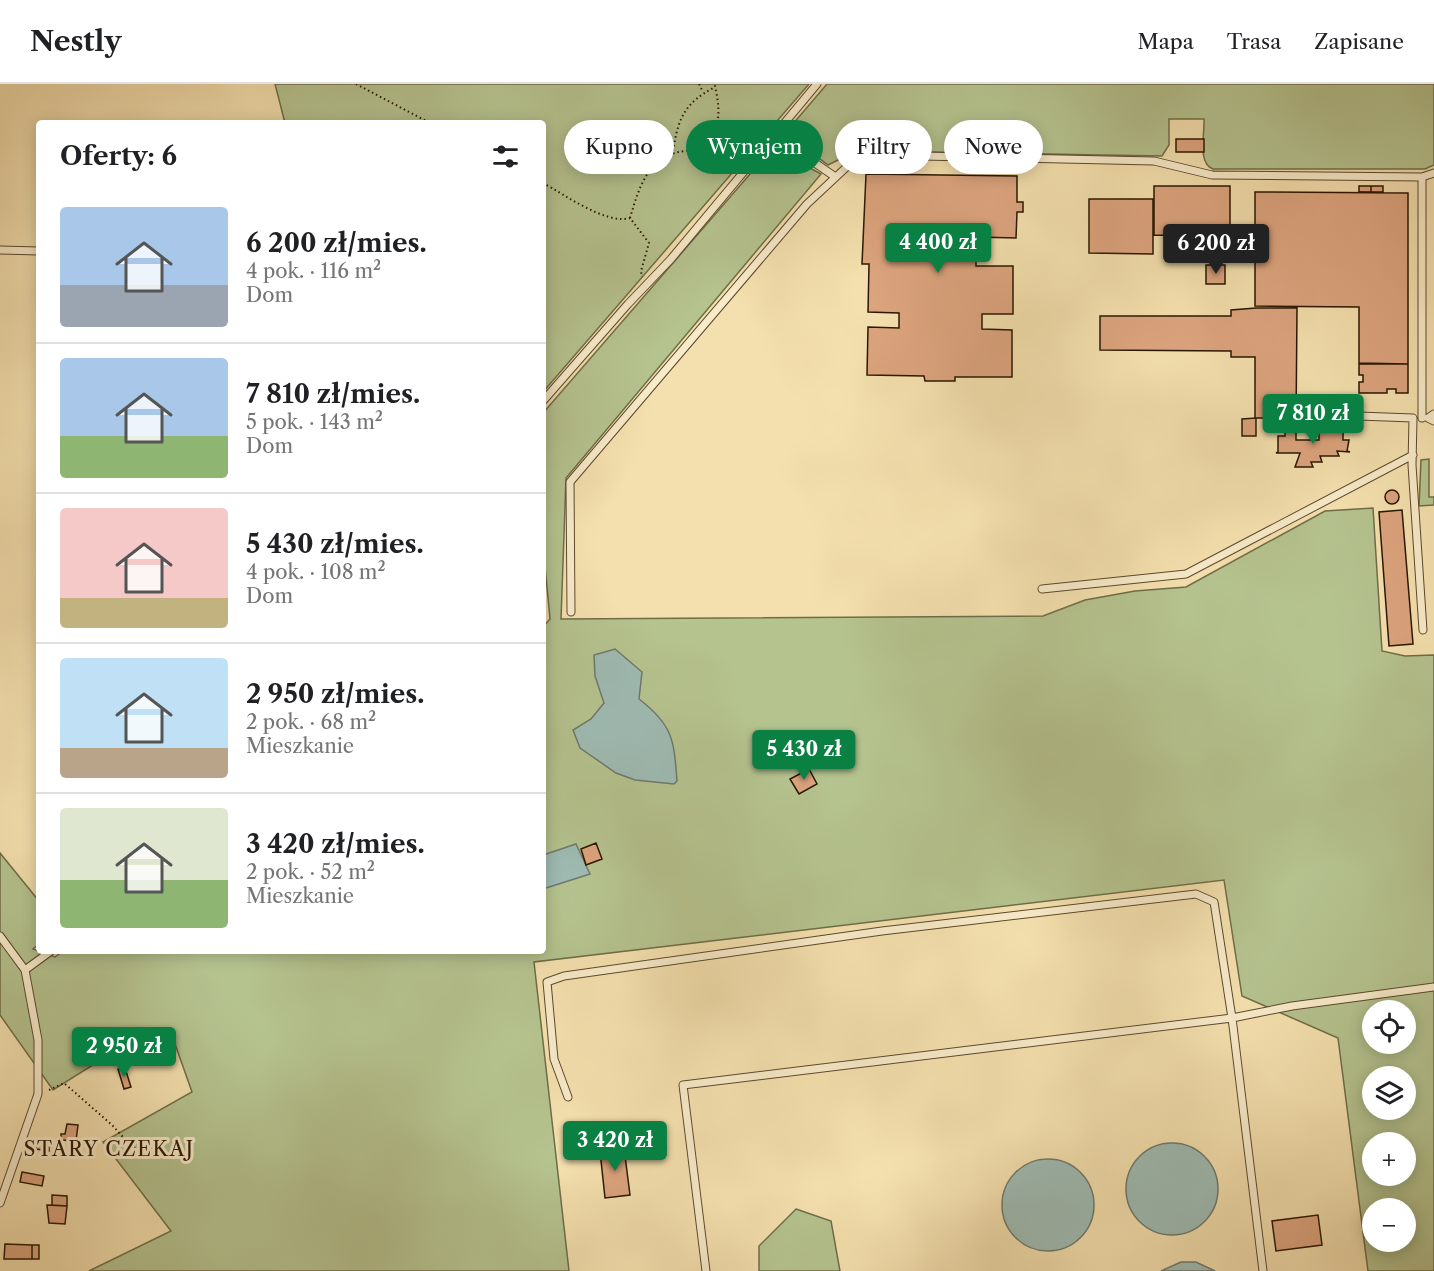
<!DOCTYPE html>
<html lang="pl">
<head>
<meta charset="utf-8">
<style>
	:root { --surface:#fff; --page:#f6f6f6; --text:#202124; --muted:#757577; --line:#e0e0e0; --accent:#0b8043 }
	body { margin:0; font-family:"Libre Caslon Text",serif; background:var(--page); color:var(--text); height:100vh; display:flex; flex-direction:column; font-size:22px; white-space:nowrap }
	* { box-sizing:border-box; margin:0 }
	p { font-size:20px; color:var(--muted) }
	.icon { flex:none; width:33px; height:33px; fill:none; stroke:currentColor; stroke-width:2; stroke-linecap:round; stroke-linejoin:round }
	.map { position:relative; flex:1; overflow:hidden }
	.side { position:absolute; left:36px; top:36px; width:510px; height:834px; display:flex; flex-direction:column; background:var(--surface); border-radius:6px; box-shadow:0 3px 15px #0003 }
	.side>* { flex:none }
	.guide { position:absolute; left:564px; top:36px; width:570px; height:54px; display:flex; gap:12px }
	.controls { position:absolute; left:1362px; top:916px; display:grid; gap:12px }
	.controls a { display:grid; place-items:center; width:54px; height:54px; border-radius:50%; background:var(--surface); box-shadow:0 3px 15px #0003; font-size:30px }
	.price { position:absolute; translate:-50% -51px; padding:0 14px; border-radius:6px; background:var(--accent); color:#fff; font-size:20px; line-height:39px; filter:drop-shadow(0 2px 3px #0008) }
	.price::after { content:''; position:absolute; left:50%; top:36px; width:18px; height:14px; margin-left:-9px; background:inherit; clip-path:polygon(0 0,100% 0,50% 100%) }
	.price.active { background:#222; color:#fff }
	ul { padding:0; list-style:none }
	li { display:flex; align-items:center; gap:18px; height:150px; padding:0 24px }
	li+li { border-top:2px solid var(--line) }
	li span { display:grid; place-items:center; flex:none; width:168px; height:120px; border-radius:6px; color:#555 }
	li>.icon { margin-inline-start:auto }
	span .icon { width:72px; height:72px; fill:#fffc; stroke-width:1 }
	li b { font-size:26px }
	h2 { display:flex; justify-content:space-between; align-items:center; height:72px; padding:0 24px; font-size:26px }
	.chip { padding:0 21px; border-radius:27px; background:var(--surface); box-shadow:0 3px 15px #0003; font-size:21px; line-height:54px }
	.chip.active { background:var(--accent); color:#fff }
	header { display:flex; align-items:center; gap:36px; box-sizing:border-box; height:84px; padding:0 30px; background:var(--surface); border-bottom:2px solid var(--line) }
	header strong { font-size:28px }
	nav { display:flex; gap:33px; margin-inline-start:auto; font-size:21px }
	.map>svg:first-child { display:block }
	.green { fill:#b5c38f; stroke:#6f6d48; stroke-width:1.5; fill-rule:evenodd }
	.water { fill:#9ebbb3; stroke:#6f796c; stroke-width:1.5 }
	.building { fill:#dca47e; stroke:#291701; stroke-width:1.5 }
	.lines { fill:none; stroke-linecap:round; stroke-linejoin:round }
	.lane-casing { stroke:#5c492c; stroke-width:9 }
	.path { stroke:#291701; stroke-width:2; stroke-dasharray:1.5 3; stroke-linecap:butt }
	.lane { stroke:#f8ebca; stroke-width:7 }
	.labels { text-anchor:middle; stroke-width:6; stroke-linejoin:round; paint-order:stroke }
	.neighbourhood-label { font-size:20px; letter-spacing:1.5px; fill:#291701; stroke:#f8ebca }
</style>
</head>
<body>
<header>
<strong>Nestly</strong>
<nav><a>Mapa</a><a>Trasa</a><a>Zapisane</a></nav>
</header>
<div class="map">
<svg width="1434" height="1187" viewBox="0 0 1434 1187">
	<rect width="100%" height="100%" fill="#f4e0ae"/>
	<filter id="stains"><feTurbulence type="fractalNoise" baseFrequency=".00333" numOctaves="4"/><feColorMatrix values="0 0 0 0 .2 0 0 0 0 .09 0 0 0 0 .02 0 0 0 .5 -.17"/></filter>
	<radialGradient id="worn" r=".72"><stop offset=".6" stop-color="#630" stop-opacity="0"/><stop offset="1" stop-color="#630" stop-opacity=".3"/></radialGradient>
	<!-- green -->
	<path class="green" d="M275 0H809L543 308V39H285Z
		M827 0H1434V81L1425 85H1213C1197 79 1205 49 1204 35H1169V61L1162 72 868 67 848 71 828 81C814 70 794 59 792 41Z
		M770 67 786 71 821 90 566 394 561 535 1043 532 1085 516 1135 507 1186 503 1325 427 1373 424 1382 567 1405 572 1434 571V1187H1368L1338 954 1242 912 1224 796 534 878 569 1187H89L171 1147 103 1058 192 1008 170 946 131 957 53 1006 0 931V769L39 817V860L33 865 55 873 63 867H543V543L550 535 545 482 543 481V329ZM1372 927H1406V960H1372ZM1372 993H1406V1026H1372ZM1372 1059H1406V1092H1372ZM1372 1125H1406V1158H1372Z
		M1429 375V413H1434V421L1419 422 1421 376Z
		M796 1125 831 1137 840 1187H759V1162Z"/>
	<!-- water -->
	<path class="water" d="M615 565 642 588 639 615C673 641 674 656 677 697L674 700 635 696 616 689 580 664 573 646 591 635 604 619 595 592 594 571Z
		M576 760 590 790 543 805V771Z
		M1126 1105a46 46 0 1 1 92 0a46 46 0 1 1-92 0Z
		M1002 1121a46 46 0 1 1 92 0a46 46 0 1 1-92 0Z
		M1181 1178H1196L1215 1187H1161Z"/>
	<!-- building -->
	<path class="building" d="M1176 55H1204V68H1176Z
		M866 90 1017 92V118H1023V128H1017L1016 154 976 153V182H1013V230H982V245L1012 246V293H955V297H925L924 292 867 291 868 243 899 244V229L868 228 869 180H862Z
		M1154 102H1230V152L1154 151Z
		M1359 102H1371V108H1359Z
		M1371 102H1383V108H1371Z
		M1255 108 1408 109V280L1359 279V223L1255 222Z
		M1089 115H1153V170L1089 169Z
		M1206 181H1225V200H1206Z
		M1256 224H1297L1296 340H1290V334H1255V273H1231V267L1100 266V232H1231V226Z
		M1359 280H1408V309H1396V305H1387V309H1359V298H1363V291H1359Z
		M1256 334V352H1242V335Z
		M1283 340H1296V356H1319V343H1343V356H1349L1347 367 1350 368 1337 367 1339 372H1320L1322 378H1311L1313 383H1295L1300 369H1276L1278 368V352H1285V340Z
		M1385 413a7 7 0 1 1 14 0a7 7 0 1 1-14 0Z
		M1402 426 1413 560 1389 562 1379 428Z
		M809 685 817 700 799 710 790 695Z
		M596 759 602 775 586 781 581 765Z
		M125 984 131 1003 124 1005 118 985Z
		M67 1040 78 1041 76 1057 61 1056V1050H65Z
		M663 1041 666 1065 631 1070 628 1045Z
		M618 1043 619 1054 629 1053 630 1058 602 1061 600 1045Z
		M37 1059 49 1061V1067L36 1065Z
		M610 1060V1065L624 1064 630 1111 605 1114 600 1067 606 1066 605 1061Z
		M22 1088 44 1092 42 1102 20 1098Z
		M52 1111 67 1112V1122L52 1121Z
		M47 1121 67 1122 65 1140 49 1139Z
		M1318 1131 1322 1161 1276 1167 1272 1137Z
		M5 1160 32 1161V1175H4Z
		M32 1161H39V1175H32Z"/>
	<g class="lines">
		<defs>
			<path id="lane" d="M774 51 834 92
				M1422 93V334
				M0 166 39 167
				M543 317 628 220 671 175 817 0
				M1304 330 1413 334 1412 381 1423 546
				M1434 330 1428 334 1434 337
				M1042 505 1186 490 1413 371
				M571 528 570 398 807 120 853 77 873 71 1154 77 1212 91 1422 93 1434 89
				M0 852 25 886 38 956V1010L0 1119
				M25 886 51 867
				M568 1013 554 975 547 898 564 892 882 847 1196 810 1214 818 1232 934 1292 922 1434 903
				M706 1187 683 1001 1232 934 1263 1187"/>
		</defs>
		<!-- lane casing -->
		<use href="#lane" class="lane-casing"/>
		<!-- path -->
		<path class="path" d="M356 0 430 39
			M699 0 703 8
			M673 67C678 35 684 19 715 3V0
			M543 99C564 110 606 141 630 134L649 159 641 187 642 193
			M630 134C636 114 642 91 659 77 671 67 679 69 693 65 722 57 721 26 715 3
			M49 1006 64 999 112 1041 133 1064 146 1054"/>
		<!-- lane -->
		<use href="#lane" class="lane"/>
	</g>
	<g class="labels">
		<!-- neighbourhood labels -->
		<g class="neighbourhood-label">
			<text x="109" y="1072">STARY CZEKAJ</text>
		</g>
	</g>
	<rect width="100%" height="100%" filter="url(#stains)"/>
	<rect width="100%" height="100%" fill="url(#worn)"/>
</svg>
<div class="controls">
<a><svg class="icon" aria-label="locate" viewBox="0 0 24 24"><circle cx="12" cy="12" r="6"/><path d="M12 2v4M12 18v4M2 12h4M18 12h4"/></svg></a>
<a><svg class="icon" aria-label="layers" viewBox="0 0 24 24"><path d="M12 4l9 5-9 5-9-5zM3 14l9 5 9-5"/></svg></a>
<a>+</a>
<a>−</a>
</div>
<b class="price" style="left:938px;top:190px">4 400 zł</b>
<b class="price active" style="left:1216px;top:191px">6 200 zł</b>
<b class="price" style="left:1313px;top:361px">7 810 zł</b>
<b class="price" style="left:804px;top:697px">5 430 zł</b>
<b class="price" style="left:124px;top:994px">2 950 zł</b>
<b class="price" style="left:615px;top:1088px">3 420 zł</b>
<div class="guide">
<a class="chip">Kupno</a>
<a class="chip active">Wynajem</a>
<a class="chip">Filtry</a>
<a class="chip">Nowe</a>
</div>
<section class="side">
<h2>Oferty: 6<svg class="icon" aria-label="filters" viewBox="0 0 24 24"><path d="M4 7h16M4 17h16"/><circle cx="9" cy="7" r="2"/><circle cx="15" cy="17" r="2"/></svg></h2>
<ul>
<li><span style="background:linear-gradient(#a9c7e8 65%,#9aa5b1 0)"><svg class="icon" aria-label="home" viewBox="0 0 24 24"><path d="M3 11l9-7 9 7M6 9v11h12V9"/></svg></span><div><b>6 200 zł/mies.</b><p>4 pok. · 116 m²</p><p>Dom</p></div></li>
<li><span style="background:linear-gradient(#a9c7e8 65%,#8fb573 0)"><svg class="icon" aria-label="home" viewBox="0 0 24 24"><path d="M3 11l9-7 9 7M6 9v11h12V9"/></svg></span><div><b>7 810 zł/mies.</b><p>5 pok. · 143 m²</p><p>Dom</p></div></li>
<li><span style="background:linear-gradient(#f6c9c9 75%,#c2b280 0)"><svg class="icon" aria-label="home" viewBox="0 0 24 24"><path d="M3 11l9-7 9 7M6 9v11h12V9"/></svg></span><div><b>5 430 zł/mies.</b><p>4 pok. · 108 m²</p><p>Dom</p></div></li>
<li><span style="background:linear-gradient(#bfe0f5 75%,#b9a48a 0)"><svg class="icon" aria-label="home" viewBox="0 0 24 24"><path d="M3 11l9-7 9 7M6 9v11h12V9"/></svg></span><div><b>2 950 zł/mies.</b><p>2 pok. · 68 m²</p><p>Mieszkanie</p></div></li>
<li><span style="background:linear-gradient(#dfe7d0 60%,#8fb573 0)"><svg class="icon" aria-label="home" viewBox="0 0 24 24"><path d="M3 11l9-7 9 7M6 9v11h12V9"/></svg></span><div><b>3 420 zł/mies.</b><p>2 pok. · 52 m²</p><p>Mieszkanie</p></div></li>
</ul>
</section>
</div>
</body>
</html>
